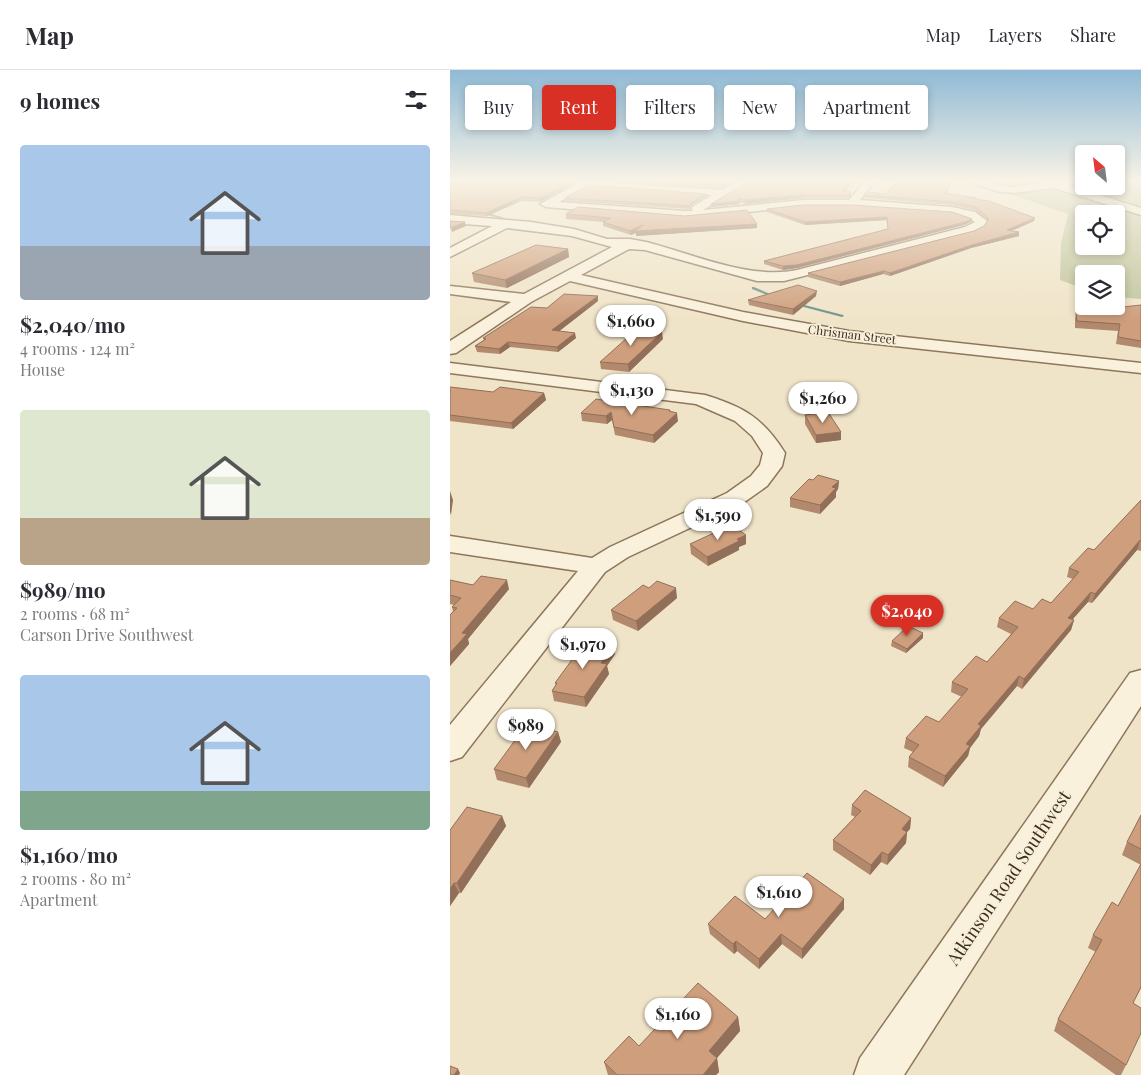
<!DOCTYPE html>
<html lang="en">
<head>
<meta charset="utf-8">
<style>
	:root { --surface:#fff; --page:#f7f7f7; --text:#2b2b33; --muted:#7c7c81; --line:#e1e1e2; --accent:#d93025 }
	body { margin:0; font-family:"Playfair Display",serif; background:var(--page); color:var(--text); height:100vh; display:flex; flex-direction:column; font-size:19px; white-space:nowrap }
	* { box-sizing:border-box; margin:0 }
	p { font-size:16px; color:var(--muted) }
	.icon { flex:none; width:28px; height:28px; fill:none; stroke:currentColor; stroke-width:2; stroke-linecap:round; stroke-linejoin:round }
	.map { position:relative; flex:1; overflow:hidden }
	.sheet { display:flex; flex-direction:column; background:var(--surface); width:450px }
	.sheet>* { flex:none }
	.hud { position:absolute; left:15px; top:15px; width:475px; height:45px; display:flex; gap:10px }
	.needle { width:32px; rotate:332deg }
	.controls { position:absolute; left:625px; top:75px; display:grid; gap:10px }
	.controls a { display:grid; place-items:center; width:50px; height:50px; border-radius:5px; background:var(--surface); box-shadow:0 2px 8px #0003; font-size:25px }
	.price { position:absolute; translate:-50% -42px; padding:0 11px; border-radius:18px; background:#fff; color:#222; font-size:16px; line-height:32px; filter:drop-shadow(0 1px 2px #0008) }
	.price::after { content:''; position:absolute; left:50%; top:30px; width:15px; height:11px; margin-left:-8px; background:inherit; clip-path:polygon(0 0,100% 0,50% 100%) }
	.price.on { background:var(--accent); color:#fff }
	ul { padding:0; list-style:none }
	li { display:grid; align-content:center; gap:10px; height:265px; padding:0 20px }
	li span { display:grid; place-items:center; height:155px; border-radius:5px; color:#555 }
	li>.icon { margin-inline-start:auto }
	span .icon { width:90px; height:90px; fill:#fffc; stroke-width:1 }
	li b { font-size:21px }
	h2 { display:flex; justify-content:space-between; align-items:center; height:60px; padding:0 20px; font-size:21px }
	.tag { padding:0 18px; border-radius:5px; background:var(--surface); box-shadow:0 2px 8px #0003; font-size:18px; line-height:45px }
	.tag.on { background:var(--accent); color:#fff }
	header { display:flex; align-items:center; gap:30px; box-sizing:border-box; height:70px; padding:0 25px; background:var(--surface); border-bottom:1px solid var(--line) }
	header strong { font-size:24px }
	nav { display:flex; gap:28px; margin-inline-start:auto; font-size:18px }
	main { display:flex; flex:1; min-height:0 }
	.map>svg:first-child { display:block }
	.cemetery { fill:#bfc49a; fill-rule:evenodd }
	.lines { fill:none; stroke-linecap:round; stroke-linejoin:round }
	.stream { fill:#6f938a; fill-rule:evenodd }
	.minor-casing { stroke:#8d765c; stroke-width:3 }
	.minor { fill:#faf1dc; fill-rule:evenodd }
	.wall { fill:#b2896c }
	.shaded-wall { fill:#916f58 }
	.building { fill:#cf9f7d; stroke:#916f58 }
	.labels { text-anchor:middle; stroke-width:4; stroke-linejoin:round; paint-order:stroke }
	.far-street-label { font-size:12px; fill:#3d2e20; stroke:#f7eed8 }
	.near-street-label { font-size:18px; fill:#3d2e20; stroke:#f7eed8 }
</style>
</head>
<body>
<header>
<strong>Map</strong>
<nav><a>Map</a><a>Layers</a><a>Share</a></nav>
</header>
<main>
<section class="sheet">
<h2>9 homes<svg class="icon" aria-label="filters" viewBox="0 0 24 24"><path d="M4 7h16M4 17h16"/><circle cx="9" cy="7" r="2"/><circle cx="15" cy="17" r="2"/></svg></h2>
<ul>
<li><span style="background:linear-gradient(#a9c7e8 65%,#9aa5b1 0)"><svg class="icon" aria-label="home" viewBox="0 0 24 24"><path d="M3 11l9-7 9 7M6 9v11h12V9"/></svg></span><div><b>$2,040/mo</b><p>4 rooms · 124 m²</p><p>House</p></div></li>
<li><span style="background:linear-gradient(#dfe7d0 70%,#b9a48a 0)"><svg class="icon" aria-label="home" viewBox="0 0 24 24"><path d="M3 11l9-7 9 7M6 9v11h12V9"/></svg></span><div><b>$989/mo</b><p>2 rooms · 68 m²</p><p>Carson Drive Southwest</p></div></li>
<li><span style="background:linear-gradient(#a9c7e8 75%,#7fa58c 0)"><svg class="icon" aria-label="home" viewBox="0 0 24 24"><path d="M3 11l9-7 9 7M6 9v11h12V9"/></svg></span><div><b>$1,160/mo</b><p>2 rooms · 80 m²</p><p>Apartment</p></div></li>
</ul>
</section>
<div class="map">
<svg width="691" height="1005" viewBox="0 0 691 1005">
	<rect width="100%" height="100%" fill="#f0e4c8"/>
	<!-- cemetery -->
	<path class="cemetery" d="M523 111H634V116H666V111H691V229L666 227V204H634V219L610 210 611 173 618 144ZM634 144H666V176H634Z"/>
	<g class="lines">
		<!-- stream -->
		<path class="stream" d="M33 142H35L58 149 56 150 33 144Z
			M105 155 143 164V165L141 166 105 157Z
			M302 217H304L325 226 322 227 302 219Z
			M347 233 393 245 394 246 392 247 346 235 345 234Z"/>
		<defs>
			<path id="minor" d="M9 111H25L20 114 10 113Z
				M132 111 273 120 289 111H301L253 140 353 130H399L415 111H425L410 130 502 137 525 142 537 151 533 158 523 163 334 211H307L195 180 179 179 131 205 293 242 399 261 691 293V303L399 271 293 251 120 211 81 232 6 283 0 284V271L61 232 0 224V216L74 224 162 177 122 166 57 158 0 187V178L42 156 0 153V145L81 152 124 159 157 169H180L196 172C243 184 300 210 347 200L515 157 525 152 517 147 502 143 402 136H353L235 149 96 137 90 134ZM139 116 262 125 242 137V141H235L109 132Z
				M521 111H535L551 116 565 117 609 111H633L632 113 618 115 691 138V145L604 118 565 123 550 122 522 113Z
				M0 293 255 325C294 337 313 348 335 383L332 396 317 416 293 433 178 487 155 502 12 687 0 691V655L128 501 0 482V466L142 488 160 477 277 423 301 406 310 395 313 383 302 366 285 351 246 334 0 303Z
				M691 600V636L454 1005H404L410 988 680 603Z"/>
		</defs>
		<!-- minor casing -->
		<use href="#minor" class="minor-casing"/>
		<!-- minor -->
		<use href="#minor" class="minor"/>
	</g>
	<!-- wall -->
	<path class="wall" d="M0 111 19 112 23 111H129L90 132 71 131 37 146 0 144Z
		M154 111H286L273 118Z
		M300 111H404L395 121H401V125L398 128H353L295 134 290 132V134L261 137Z
		M501 113 496 124 527 130 584 151 562 161 569 166 521 178 440 206 433 204 390 216 358 207V203L524 161 534 156 538 151 525 140 502 135 414 128V125L435 124Z
		M256 126 241 135 240 139 116 131 115 128Z
		M317 139 521 152 514 155 347 198 333 200 314 194V191L438 159 436 150 355 155 317 142Z
		M116 144 307 154V158L186 166V163L181 165 153 156V152L116 149Z
		M118 179 119 187 57 218 24 212 22 203Z
		M366 226 343 245 299 235 298 230Z
		M148 231 109 261 126 268 108 282 60 277 50 284 27 282 25 276 34 270 33 268 97 238Z
		M691 235V278L666 274 668 261 625 258V249L626 242Z
		M213 269 179 302 151 299 150 292Z
		M0 317 43 322 94 323 96 330 63 359 0 351Z
		M220 340 221 342 228 351 204 373 165 365 162 350 157 354 132 351 131 343Z
		M355 345 391 370 366 373 355 354Z
		M363 410 389 411 388 419 386 422V427L370 444 340 437V428Z
		M691 430V481L687 480 642 533 638 532 622 549 624 550 621 560 572 619 567 616 531 659 529 666 520 678 518 686 493 717 458 697 459 687 463 682 454 678 456 668 489 652 512 627 501 622 502 612 537 592 561 564 547 557 549 548 583 539 601 533 623 509 617 507 619 498 644 480Z
		M240 474H296L289 477V480L258 496 241 484Z
		M0 510 23 515 59 519 18 569 19 574 0 596V545L3 541 2 537 4 535 0 534Z
		M227 528 188 561 163 550 161 540Z
		M473 568 456 583 441 576 442 571Z
		M165 584 157 596 159 604 136 637 104 631 102 621 106 615 105 613Z
		M108 662 111 672 79 718 47 710 44 699Z
		M402 735 461 748 460 759 457 762 456 773 437 795 431 792 420 805 383 780V770L405 747 401 745Z
		M691 745V918L683 933 676 995 671 1005H666L604 961 608 949 646 882 638 878 643 865 668 836 691 795 672 785 677 772Z
		M52 746 56 756 11 823H9L0 836V760Z
		M394 829V839L352 889 332 874 309 899 287 881 284 884 260 864 258 854 315 849Z
		M288 947 290 961 267 988 269 1002 266 1005H158L154 992 189 976Z"/>
	<!-- shaded-wall -->
	<path class="shaded-wall" d="M123 111H129L90 132 89 128Z
		M280 111H286L273 118 272 115Z
		M401 111H404L392 124 393 121Z
		M501 111V113L495 126V123Z
		M401 121V125L398 128V125Z
		M256 124V126L241 135 240 139 241 133Z
		M353 125V128L295 134V130Z
		M71 127V131L37 146 36 143Z
		M290 131V134L261 137V134Z
		M437 147 436 150 355 155V152Z
		M585 148 584 151 556 163 557 160Z
		M522 149 521 152 514 155 347 198 333 200V196Z
		M15 152 16 156 2 162 1 158Z
		M307 154V158L186 166V163L181 165 180 161 193 155Z
		M569 162V166L521 178 440 206V203L522 175Z
		M118 179 119 187 57 218 55 210Z
		M434 201 433 204 390 216V212Z
		M367 221 366 226 343 245V239Z
		M148 226V231L103 266 102 260Z
		M212 262 213 269 179 302 178 294Z
		M125 263 126 268 108 282 107 277Z
		M58 272 60 277 50 284 49 279Z
		M94 323 96 330 63 359 61 353Z
		M161 342 162 350 157 354 156 346Z
		M227 343 228 351 204 373 203 365Z
		M391 362V370L366 373V365Z
		M389 411 388 419 386 422V427L370 444V435L382 417Z
		M0 421 3 430 1 445 0 442Z
		M296 465V474L289 477V480L258 496 257 487 287 469Z
		M690 470 687 480 642 533 645 524Z
		M57 510 59 519 18 569 19 574 0 596V583L12 563Z
		M226 518 227 528 188 561 186 551Z
		M641 522 638 532 616 557 618 548Z
		M624 550 621 560 572 619 574 609Z
		M473 563V568L456 583 457 579Z
		M163 575 165 584 157 596 159 604 136 637 134 627 151 593Z
		M569 606 567 616 531 659 529 666 520 678 518 686 493 717 495 706 516 674 528 654Z
		M108 662 111 672 79 718 76 708Z
		M52 746 56 756 11 823 7 813Z
		M461 748 460 759 450 769 452 759Z
		M457 762 456 773 437 795 438 785Z
		M432 782 431 792 420 805 421 795Z
		M4 813 9 823 0 836V819Z
		M394 829V839L352 889V879Z
		M331 864 332 874 309 899V889Z
		M286 871 287 881 284 884 283 874Z
		M288 947 290 961 261 995 259 981Z
		M267 988 269 1002 266 1005H253Z
		M8 999 10 1003 9 1005H4Z"/>
	<!-- building -->
	<path class="building" d="M0 111H8L9 112H19L23 111H123L89 128 71 127 36 143 0 140Z
		M207 111H280L272 115Z
		M300 111H401L393 121H401L398 125H353L295 130 288 128 290 131 261 134Z
		M448 111H501L495 123 527 128 525 129 539 131 585 148 557 160 569 162 522 175 440 203 434 201 390 212 358 203 524 161 534 156 539 149 526 137 503 132 414 125 416 122 435 124Z
		M139 115 256 124 241 133 240 136 115 128Z
		M353 135H402L502 142 522 149 515 152 347 195 333 196 314 191 438 159 437 147 355 152 317 139Z
		M128 137 235 146 297 140 307 154 185 161 193 155 180 161 153 152 161 148 116 144Z
		M0 151 15 152 0 158Z
		M86 175 118 179 55 210 22 203Z
		M348 215 367 221 343 239 298 230Z
		M114 224 148 226 102 260 125 263 107 277 58 272 49 279 25 276 36 269 33 268 81 237 97 238Z
		M691 235V271L668 267 670 254 627 251 626 242Z
		M187 259 212 262 178 294 150 292Z
		M0 317 43 322 50 317 94 323 61 353 0 345Z
		M146 329 220 340 219 341 227 343 203 365 164 357 161 342 156 346 131 343Z
		M378 342 391 362 366 365 355 345Z
		M368 405 389 411 382 417 386 418 370 435 340 428 359 409 363 410Z
		M691 430V471L690 470 645 524 641 522 618 548 624 550 574 609 569 606 528 654 531 656 516 674 520 676 495 706 459 687 469 675 456 668 476 646 489 652 518 619 502 612 526 586 537 592 568 557 549 548 565 531 583 539 592 529 601 533 629 502 619 498 638 478 644 480Z
		M281 455 296 465 287 469 289 471 257 487 240 474Z
		M31 506 57 510 12 563 17 564 0 583V545L7 538 2 537 11 528 0 525V510L23 515Z
		M207 511 226 518 186 551 161 540 193 515 199 518Z
		M458 556 473 563 457 579 442 571Z
		M139 570 163 575 151 593 157 594 134 627 102 621 107 613H105L132 576 134 577Z
		M77 654 108 662 76 708 44 699Z
		M415 720 461 748 452 759 457 762 438 785 432 782 421 795 383 770 411 741 402 735Z
		M17 737 52 746 7 813H4L0 819V760Z
		M691 745V779L677 772Z
		M691 794V917L683 933 691 938V963L676 995 608 949 652 870 643 865 662 832 668 836Z
		M357 803 394 829 352 879 331 864 309 889 286 871 283 874 258 854 285 826 315 849Z
		M248 913 288 947 259 981 267 988 253 1005H167L154 992 179 966 189 976Z
		M0 996 8 999 4 1005H0Z"/>
	<!-- sky -->
	<linearGradient id="sky" x2="0" y2="1"><stop stop-color="#8fbad6"/><stop offset="0.44" stop-color="#f8f3e6"/><stop offset="1" stop-color="#f8f3e6" stop-opacity="0"/></linearGradient>
	<rect width="691" height="251" fill="url(#sky)"/>
	<g class="labels">
		<!-- far-street labels -->
		<g class="far-street-label">
			<text transform="translate(402 265) rotate(7)" y="4">Chrisman Street</text>
		</g>
		<!-- near-street labels -->
		<g class="near-street-label">
			<text transform="translate(559 808) rotate(-56)" y="6">Atkinson Road Southwest</text>
		</g>
	</g>
</svg>
<div class="controls">
<a><svg class="needle" viewBox="-14 -14 28 28"><path d="M0-13l5 13h-10z" fill="#e53935"/><path d="M0 13l5-13h-10z" fill="#7c7c81"/></svg></a>
<a><svg class="icon" aria-label="locate" viewBox="0 0 24 24"><circle cx="12" cy="12" r="6"/><path d="M12 2v4M12 18v4M2 12h4M18 12h4"/></svg></a>
<a><svg class="icon" aria-label="layers" viewBox="0 0 24 24"><path d="M12 4l9 5-9 5-9-5zM3 14l9 5 9-5"/></svg></a>
</div>
<b class="price" style="left:181px;top:277px">$1,660</b>
<b class="price" style="left:182px;top:346px">$1,130</b>
<b class="price" style="left:373px;top:354px">$1,260</b>
<b class="price" style="left:268px;top:471px">$1,590</b>
<b class="price on" style="left:457px;top:567px">$2,040</b>
<b class="price" style="left:133px;top:600px">$1,970</b>
<b class="price" style="left:76px;top:681px">$989</b>
<b class="price" style="left:329px;top:848px">$1,610</b>
<b class="price" style="left:228px;top:970px">$1,160</b>
<div class="hud">
<a class="tag">Buy</a>
<a class="tag on">Rent</a>
<a class="tag">Filters</a>
<a class="tag">New</a>
<a class="tag">Apartment</a>
</div>
</div>
</main>
</body>
</html>
